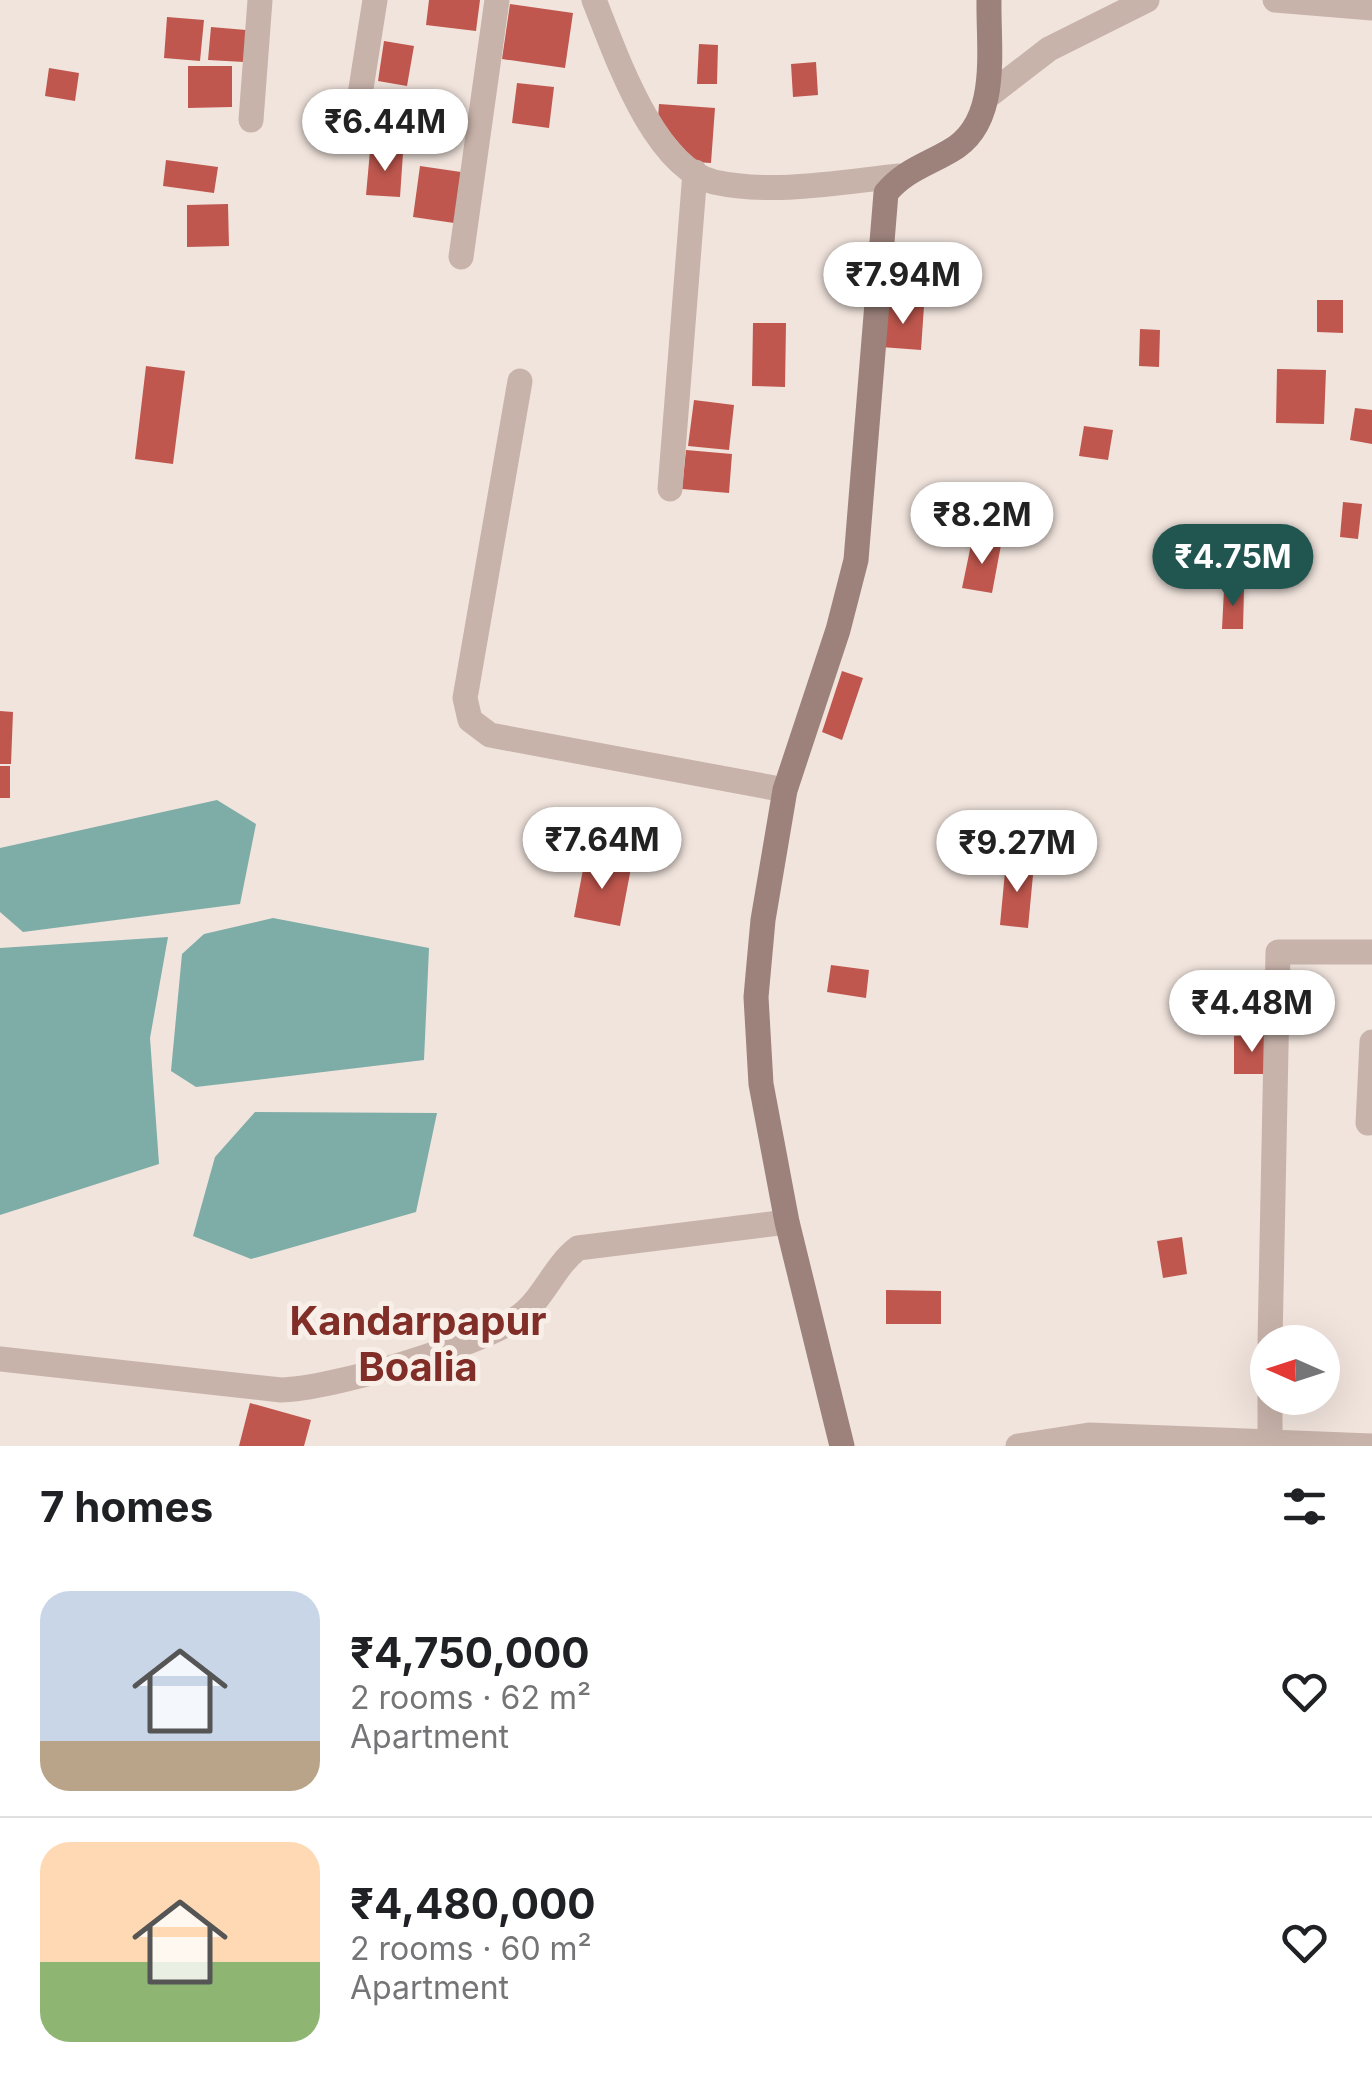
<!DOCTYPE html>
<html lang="en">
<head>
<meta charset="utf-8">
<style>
	:root { --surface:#fff; --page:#f2f2f2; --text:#202124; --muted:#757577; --line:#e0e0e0; --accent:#215550 }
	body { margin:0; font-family:Inter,sans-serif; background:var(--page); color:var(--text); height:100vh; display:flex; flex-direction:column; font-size:38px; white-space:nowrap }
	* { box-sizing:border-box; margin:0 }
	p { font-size:32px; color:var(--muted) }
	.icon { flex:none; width:55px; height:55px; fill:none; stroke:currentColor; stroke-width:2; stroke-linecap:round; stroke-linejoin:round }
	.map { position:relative; height:1446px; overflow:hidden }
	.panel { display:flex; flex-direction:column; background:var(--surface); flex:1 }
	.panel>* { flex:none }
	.needle { width:65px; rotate:273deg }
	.tools { position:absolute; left:1250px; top:1325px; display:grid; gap:20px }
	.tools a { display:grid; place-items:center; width:90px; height:90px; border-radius:50%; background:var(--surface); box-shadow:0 10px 40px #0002; font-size:50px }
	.price { position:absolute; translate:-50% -85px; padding:0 22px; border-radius:35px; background:#fff; color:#222; font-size:32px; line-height:65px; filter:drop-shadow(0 2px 5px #0008) }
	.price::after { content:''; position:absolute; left:50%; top:60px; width:30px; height:22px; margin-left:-15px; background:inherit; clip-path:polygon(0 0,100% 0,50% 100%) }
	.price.current { background:var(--accent); color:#fff }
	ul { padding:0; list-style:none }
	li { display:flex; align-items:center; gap:30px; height:250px; padding:0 40px }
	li+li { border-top:2px solid var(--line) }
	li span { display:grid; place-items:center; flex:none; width:280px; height:200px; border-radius:30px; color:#555 }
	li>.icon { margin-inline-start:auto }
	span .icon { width:120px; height:120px; fill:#fffc; stroke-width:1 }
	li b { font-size:42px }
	h2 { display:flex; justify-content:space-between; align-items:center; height:120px; padding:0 40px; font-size:42px }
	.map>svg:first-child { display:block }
	.water { fill:#7eaca7 }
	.building { fill:#bf574e }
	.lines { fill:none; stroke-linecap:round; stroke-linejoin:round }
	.street { stroke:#c8b3aa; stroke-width:25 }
	.secondary { stroke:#9c827b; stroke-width:25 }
	.labels { text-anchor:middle; stroke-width:10; stroke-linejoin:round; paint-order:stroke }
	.district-label { font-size:40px; font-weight:bold; fill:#802e27; stroke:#f9efe9 }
</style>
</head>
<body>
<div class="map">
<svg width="1372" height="1446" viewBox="0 0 1372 1446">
	<rect width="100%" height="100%" fill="#f1e4dd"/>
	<!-- water -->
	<path class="water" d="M217 800 256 824 240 904 23 932 0 912V848Z
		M273 918 429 948 424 1060 196 1087 171 1071 182 954 204 934Z
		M168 937 150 1038 159 1164 0 1215V948Z
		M255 1112 437 1113 416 1212 251 1259 193 1236 215 1157Z"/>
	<!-- building -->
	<path class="building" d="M429 0H480L476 31 426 25Z
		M510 4 573 13 565 68 502 59Z
		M167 17 204 20 200 61 164 58Z
		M211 27 246 30 244 62 208 60Z
		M384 41 414 46 407 86 378 81Z
		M699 44 718 45 717 84H697Z
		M816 62 818 95 793 97 791 64Z
		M188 66H232V107L188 108Z
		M49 68 79 73 75 101 45 96Z
		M517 83 554 87 549 128 512 123Z
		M377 94 410 98 404 144 372 139Z
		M659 104 715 108 711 163 695 162 658 119Z
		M370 151 403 153 400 197 366 195Z
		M166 160 218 167 214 193 163 186Z
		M420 166 461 172 454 223 413 217Z
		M228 204 229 246 187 247V205Z
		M1317 300H1343V333L1317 332Z
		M884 304 924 306 921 350 881 347Z
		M753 323H786L785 387 752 386Z
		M1140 329 1160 330 1159 367 1139 366Z
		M146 366 185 371 173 464 135 459Z
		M1277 369 1326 370 1324 424 1276 423Z
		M694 400 734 405 729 450 688 446Z
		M1355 408 1372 410V444L1350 440Z
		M1084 426 1113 430 1108 460 1079 456Z
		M686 450 732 454 729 493 682 489Z
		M1343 502 1362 504 1358 539 1340 537Z
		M972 540 1001 545 992 593 962 588Z
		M1224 589H1244L1243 629H1222Z
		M842 671 863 678 842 740 822 732Z
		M0 711 13 712 11 764H0Z
		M0 766H10V798H0Z
		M585 859 631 868 620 926 574 917Z
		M1006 861 1034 864 1028 928 1000 925Z
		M831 965 869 970 866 998 827 992Z
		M1271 1035 1270 1074H1234V1036Z
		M1182 1237 1187 1274 1163 1278 1157 1241Z
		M886 1290 941 1291V1324H886Z
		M250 1403 311 1420 304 1446H239Z"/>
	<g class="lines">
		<!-- street -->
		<path class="street" d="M594 0C615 52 653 167 714 182 773 195 841 182 899 176
			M1275 0 1372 8
			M988 96 1049 49 1147 0
			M251 120 260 0
			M356 120 375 0
			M461 257 497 0
			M520 381 465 698 470 720 490 735 785 790
			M670 489 695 172
			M1368 1123 1372 1042
			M1270 1342 1278 952H1372
			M0 1359 281 1390C330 1389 477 1346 517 1318 543 1301 553 1267 578 1248L787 1222
			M1270 1441V1398
			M1018 1446 1089 1435 1372 1446"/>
		<!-- secondary -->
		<path class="secondary" d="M842 1446 787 1222 761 1084 756 997 763 920 785 790 838 630 856 560 886 193C904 171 926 165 950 151 1001 123 988 49 989 0"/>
	</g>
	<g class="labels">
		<!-- district labels -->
		<g class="district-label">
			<text x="418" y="1335">Kandarpapur<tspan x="418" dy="46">Boalia</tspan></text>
		</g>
	</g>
</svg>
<div class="tools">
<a><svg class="needle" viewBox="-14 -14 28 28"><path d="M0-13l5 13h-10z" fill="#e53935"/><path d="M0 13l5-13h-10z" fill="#757577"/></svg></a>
</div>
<b class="price" style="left:385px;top:174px">₹6.44M</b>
<b class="price" style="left:903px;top:327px">₹7.94M</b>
<b class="price" style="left:982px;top:567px">₹8.2M</b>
<b class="price current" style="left:1233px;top:609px">₹4.75M</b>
<b class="price" style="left:602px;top:892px">₹7.64M</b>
<b class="price" style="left:1017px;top:895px">₹9.27M</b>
<b class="price" style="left:1252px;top:1055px">₹4.48M</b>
</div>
<section class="panel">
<h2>7 homes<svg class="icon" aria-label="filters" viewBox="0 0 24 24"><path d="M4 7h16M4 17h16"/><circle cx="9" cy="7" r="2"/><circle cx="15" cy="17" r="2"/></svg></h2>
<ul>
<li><span style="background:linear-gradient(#c9d6e8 75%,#b9a48a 0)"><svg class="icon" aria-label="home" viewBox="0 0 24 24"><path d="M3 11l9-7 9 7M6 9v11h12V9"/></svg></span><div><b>₹4,750,000</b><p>2 rooms · 62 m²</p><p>Apartment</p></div><svg class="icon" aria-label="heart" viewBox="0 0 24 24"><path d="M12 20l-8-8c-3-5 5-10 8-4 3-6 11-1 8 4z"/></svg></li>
<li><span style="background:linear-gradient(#ffd9b3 60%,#8fb573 0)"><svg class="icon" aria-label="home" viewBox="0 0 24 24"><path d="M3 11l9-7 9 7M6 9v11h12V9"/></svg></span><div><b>₹4,480,000</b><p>2 rooms · 60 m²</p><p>Apartment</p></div><svg class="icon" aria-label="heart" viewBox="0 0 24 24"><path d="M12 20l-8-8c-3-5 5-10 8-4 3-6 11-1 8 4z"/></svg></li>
</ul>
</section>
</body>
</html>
